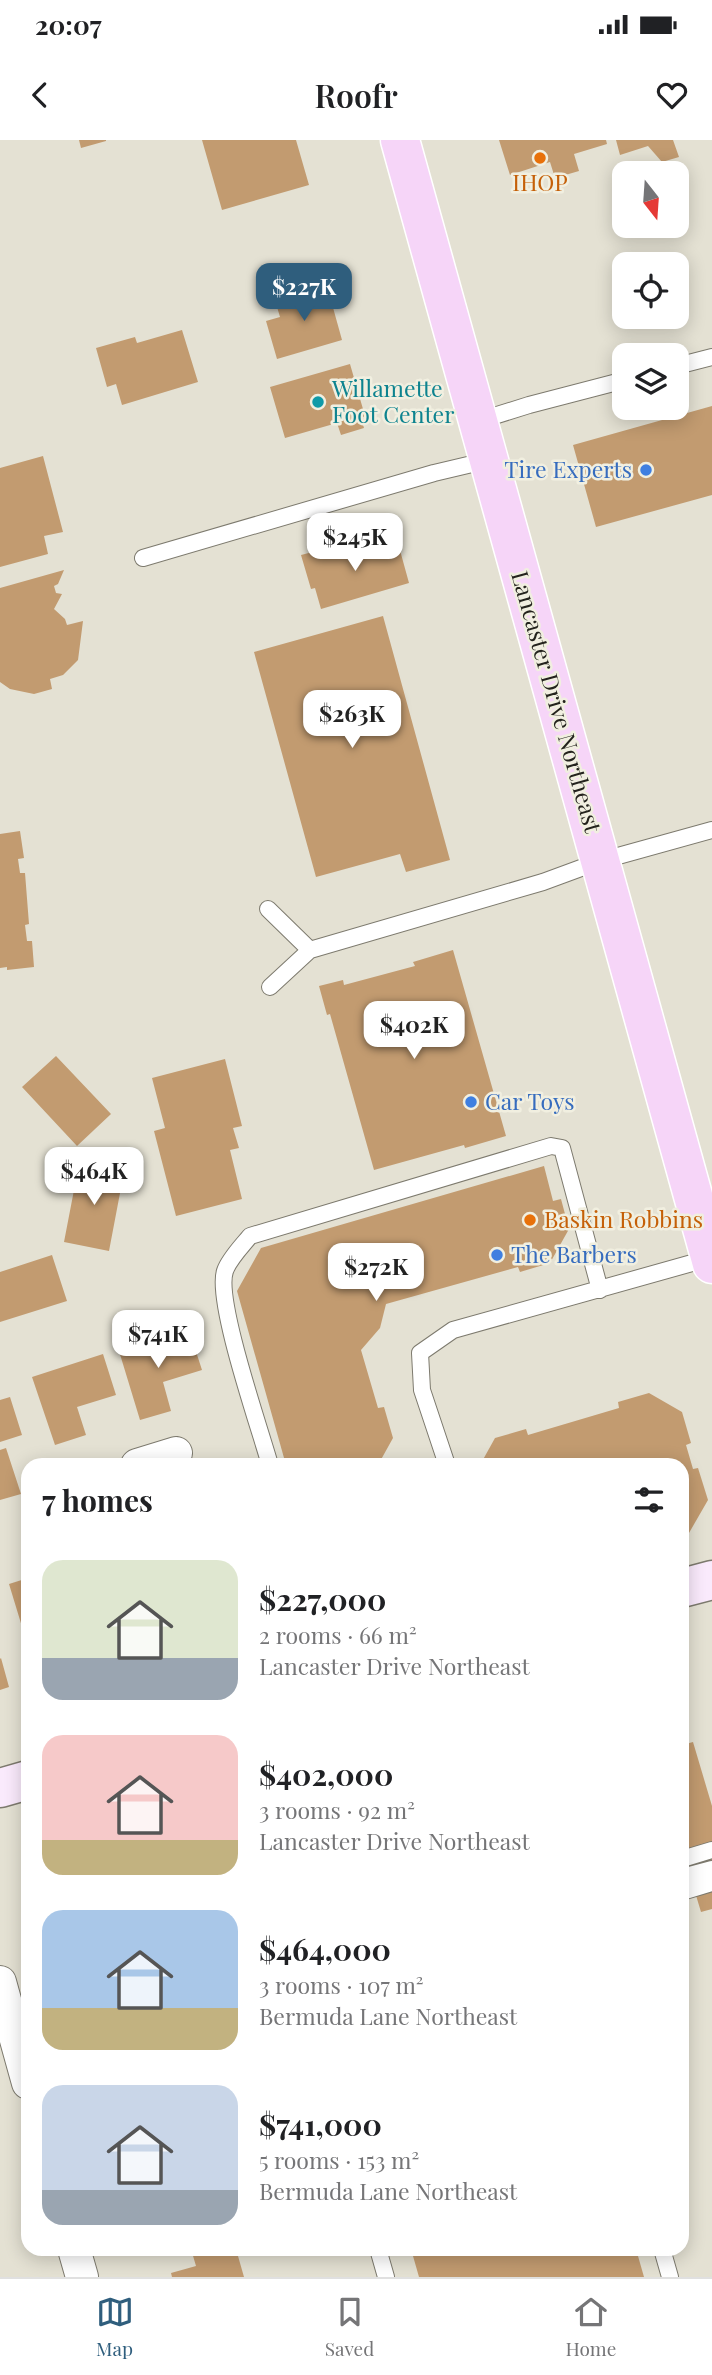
<!DOCTYPE html>
<html lang="en">
<head>
<meta charset="utf-8">
<style>
	:root { --surface:#fff; --page:#f2f2f2; --text:#202124; --muted:#757577; --line:#e0e0e0; --accent:#2f5e7d }
	body { margin:0; font-family:"Playfair Display",serif; background:var(--page); color:var(--text); height:100vh; display:flex; flex-direction:column; font-size:26px; white-space:nowrap }
	* { box-sizing:border-box; margin:0 }
	p { font-size:23px; color:var(--muted) }
	.icon { flex:none; width:38px; height:38px; fill:none; stroke:currentColor; stroke-width:2; stroke-linecap:round; stroke-linejoin:round }
	.map { position:relative; flex:1; overflow:hidden }
	.details { position:absolute; left:21px; top:1318px; width:668px; height:798px; display:flex; flex-direction:column; background:var(--surface); border-radius:21px; box-shadow:0 4px 18px #0003 }
	.details>* { flex:none }
	.needle { width:46px; rotate:163deg }
	.controls { position:absolute; left:612px; top:21px; display:grid; gap:14px }
	.controls a { display:grid; place-items:center; width:77px; height:77px; border-radius:14px; background:var(--surface); box-shadow:0 4px 18px #0003; font-size:35px }
	.price { position:absolute; translate:-50% -60px; padding:0 16px; border-radius:14px; background:#fff; color:#222; font-size:23px; line-height:46px; filter:drop-shadow(0 2px 4px #0008) }
	.price::after { content:''; position:absolute; left:50%; top:42px; width:21px; height:16px; margin-left:-10px; background:inherit; clip-path:polygon(0 0,100% 0,50% 100%) }
	.price.on { background:var(--accent); color:#fff }
	ul { padding:0; list-style:none }
	li { display:flex; align-items:center; gap:21px; height:175px; padding:0 21px }
	li span { display:grid; place-items:center; flex:none; width:196px; height:140px; border-radius:21px; color:#555 }
	li>.icon { margin-inline-start:auto }
	span .icon { width:84px; height:84px; fill:#fffc; stroke-width:1 }
	li b { font-size:30px }
	h2 { display:flex; justify-content:space-between; align-items:center; height:84px; padding:0 21px; font-size:30px }
	.status { display:flex; justify-content:space-between; align-items:center; height:49px; padding:0 35px; background:var(--surface); direction:ltr }
	.status svg { height:19px; fill:currentColor }
	header { display:flex; justify-content:space-between; align-items:center; height:91px; padding:0 21px; background:var(--surface); font-size:32px; font-weight:600 }
	.tabs { display:flex; justify-content:space-around; align-items:center; height:98px; border-top:2px solid var(--line); background:var(--surface); font-size:19px; color:var(--muted) }
	.tabs a { display:grid; justify-items:center; gap:4px }
	.tabs .on { color:var(--accent) }
	.map>svg:first-child { display:block }
	.building { fill:#c29b70 }
	.lines { fill:none; stroke-linecap:round; stroke-linejoin:round }
	.lane-casing { stroke:#7d7a6e; stroke-width:18 }
	.street-casing { stroke:#7d7a6e; stroke-width:34 }
	.secondary-casing { stroke:#7d7a6e; stroke-width:41 }
	.primary-casing { stroke:#fff; stroke-width:41 }
	.lane { stroke:#fff; stroke-width:16 }
	.street { stroke:#fff; stroke-width:32 }
	.secondary { stroke:#faeafc; stroke-width:38 }
	.primary { stroke:#f6d5f8; stroke-width:38 }
	.food-dot { fill:#e8710a; stroke:#f1efe0; stroke-width:2.5 }
	.culture-dot { fill:#0f9aa8; stroke:#f1efe0; stroke-width:2.5 }
	.shop-dot { fill:#3f7fe0; stroke:#f1efe0; stroke-width:2.5 }
	.labels { text-anchor:middle; stroke-width:5; stroke-linejoin:round; paint-order:stroke }
	.food-label { font-size:23px; fill:#c56008; stroke:#f1efe0 }
	.culture-label { font-size:23px; fill:#0d838f; stroke:#f1efe0; text-anchor:start }
	.shop-label { font-size:23px; fill:#366cbe; stroke:#f1efe0; text-anchor:start }
	.street-label { font-size:23px; fill:#24231d; stroke:#f1efe0 }
</style>
</head>
<body>
<div class="status"><b>20:07</b><svg viewBox="0 0 49 12"><path d="M0 12V9h3v3zM5 12V6h3v6zM10 12V3h3v9zM15 12V0h3v12zM26 1h20v11H26zM47 4h2v5h-2z"/></svg></div>
<header><svg class="icon" aria-label="back" viewBox="0 0 24 24"><path d="M15 5l-7 7 7 7"/></svg>Roofr<svg class="icon" aria-label="heart" viewBox="0 0 24 24"><path d="M12 20l-8-8c-3-5 5-10 8-4 3-6 11-1 8 4z"/></svg></header>
<div class="map">
<svg width="712" height="2137" viewBox="0 0 712 2137">
	<rect width="100%" height="100%" fill="#e4e1d3"/>
	<!-- building -->
	<path class="building" d="M79 0H106V1L81 8Z
		M202 0H296L309 45 222 70Z
		M499 0H606L607 4 574 14 579 31 555 38 550 22 510 35Z
		M616 0H673L679 17 662 22 648 6 620 15Z
		M327 146 342 200 277 219 266 181 280 177 275 160Z
		M182 190 198 242 122 265 116 244 107 247 96 208 135 197 137 203Z
		M350 224 365 276 361 278 364 288 341 295 337 283 285 298 270 247Z
		M712 266V355L596 387 573 305Z
		M43 316 63 392 44 396 48 414 0 427V328Z
		M398 403 409 443 321 469 315 448 311 449 301 415 324 409 328 419 353 407Z
		M64 430 58 444 54 446 56 453 62 454 54 469 65 479 67 485 83 481 78 520 63 535 50 539 52 549 34 554 10 549 0 542V448Z
		M383 476 450 720 406 732 400 714 316 737 254 512Z
		M20 691 24 718 18 719 20 733H25L29 784 25 785 27 801H32L34 827 7 830V827L0 828V694Z
		M453 810 506 996 465 1008 464 1005 374 1030 330 874 327 875 319 846 343 840 344 845 415 826 413 822Z
		M56 916 111 974 77 1006 22 947Z
		M225 919 242 986 233 988 239 1008 230 1010 242 1059 176 1076 154 991 165 988 152 938Z
		M79 1024 124 1032 109 1111 64 1102Z
		M544 1026 553 1061 561 1059 569 1089 550 1123 520 1132 518 1127 386 1164 380 1188 361 1210 378 1268 384 1267 393 1298 378 1325H286L237 1151 261 1108Z
		M52 1115 67 1161 0 1182V1132Z
		M189 1190 202 1230 163 1242 171 1271 140 1280 119 1211Z
		M103 1214 116 1255 77 1267 86 1295 55 1305 32 1237Z
		M649 1253 682 1272 691 1303 686 1305 693 1329 698 1328 708 1360 689 1393 682 1395V1325H480L495 1298 526 1289 528 1295 619 1268 618 1262Z
		M10 1257 22 1295 0 1302V1260Z
		M6 1308 21 1354 0 1360V1310Z
		M28 1438V1503H27L9 1444Z
		M1 1518 9 1547 0 1550V1519Z
		M693 1602 712 1666V1769L701 1772 682 1709V1605Z
		M191 2109H236L244 2137H172L171 2133 196 2126Z
		M411 2109H636L644 2137H419Z"/>
	<g class="lines">
		<defs>
			<path id="lane" d="M677 226 712 217
				M478 281 529 265 625 240
				M143 418 434 333 489 320
				M268 769 310 810 543 742 600 721 712 690
				M270 847 310 810
				M270 1325C260 1289 215 1160 225 1131 229 1119 242 1106 250 1096L551 1006 562 1008 600 1150
				M447 1325 422 1250 420 1213 453 1190 710 1118
				M682 1719 712 1710
				M682 1737 712 1729
				M682 1752 712 1743
				M378 2109 386 2137
				M662 2109 670 2137"/>
			<path id="street" d="M137 1325 176 1313
				M0 1842 28 1943
				M74 2109 82 2137"/>
			<path id="secondary" d="M682 1448 712 1440
				M0 1648 28 1640"/>
			<path id="primary" d="M400 0 712 1124"/>
		</defs>
		<!-- lane casing -->
		<use href="#lane" class="lane-casing"/>
		<!-- street casing -->
		<use href="#street" class="street-casing"/>
		<!-- secondary casing -->
		<use href="#secondary" class="secondary-casing"/>
		<!-- primary casing -->
		<use href="#primary" class="primary-casing"/>
		<!-- lane -->
		<use href="#lane" class="lane"/>
		<!-- street -->
		<use href="#street" class="street"/>
		<!-- secondary -->
		<use href="#secondary" class="secondary"/>
		<!-- primary -->
		<use href="#primary" class="primary"/>
	</g>
	<!-- markers -->
	<g class="food-dot">
		<circle cx="540" cy="18" r="7"/>
		<circle cx="530" cy="1080" r="7"/>
	</g>
	<circle class="culture-dot" cx="318" cy="262" r="7"/>
	<g class="shop-dot">
		<circle cx="646" cy="330" r="7"/>
		<circle cx="471" cy="962" r="7"/>
		<circle cx="497" cy="1115" r="7"/>
	</g>
	<g class="labels">
		<!-- food labels -->
		<g class="food-label">
			<text x="540" y="51">IHOP</text>
			<text x="544" y="1088" text-anchor="start">Baskin Robbins</text>
		</g>
		<!-- culture labels -->
		<g class="culture-label">
			<text x="332" y="257">Willamette<tspan x="332" dy="26">Foot Center</tspan></text>
		</g>
		<!-- shop labels -->
		<g class="shop-label">
			<text x="632" y="338" text-anchor="end">Tire Experts</text>
			<text x="485" y="970">Car Toys</text>
			<text x="511" y="1123">The Barbers</text>
		</g>
		<!-- street labels -->
		<g class="street-label">
			<text transform="translate(556 562) rotate(74)" y="8">Lancaster Drive Northeast</text>
		</g>
	</g>
</svg>
<div class="controls">
<a><svg class="needle" viewBox="-14 -14 28 28"><path d="M0-13l5 13h-10z" fill="#e53935"/><path d="M0 13l5-13h-10z" fill="#757577"/></svg></a>
<a><svg class="icon" aria-label="locate" viewBox="0 0 24 24"><circle cx="12" cy="12" r="6"/><path d="M12 2v4M12 18v4M2 12h4M18 12h4"/></svg></a>
<a><svg class="icon" aria-label="layers" viewBox="0 0 24 24"><path d="M12 4l9 5-9 5-9-5zM3 14l9 5 9-5"/></svg></a>
</div>
<b class="price on" style="left:304px;top:183px">$227K</b>
<b class="price" style="left:355px;top:433px">$245K</b>
<b class="price" style="left:352px;top:610px">$263K</b>
<b class="price" style="left:414px;top:921px">$402K</b>
<b class="price" style="left:94px;top:1067px">$464K</b>
<b class="price" style="left:376px;top:1163px">$272K</b>
<b class="price" style="left:158px;top:1230px">$741K</b>
<section class="details">
<h2>7 homes<svg class="icon" aria-label="filters" viewBox="0 0 24 24"><path d="M4 7h16M4 17h16"/><circle cx="9" cy="7" r="2"/><circle cx="15" cy="17" r="2"/></svg></h2>
<ul>
<li><span style="background:linear-gradient(#dfe7d0 70%,#9aa5b1 0)"><svg class="icon" aria-label="home" viewBox="0 0 24 24"><path d="M3 11l9-7 9 7M6 9v11h12V9"/></svg></span><div><b>$227,000</b><p>2 rooms · 66 m²</p><p>Lancaster Drive Northeast</p></div></li>
<li><span style="background:linear-gradient(#f6c9c9 75%,#c2b280 0)"><svg class="icon" aria-label="home" viewBox="0 0 24 24"><path d="M3 11l9-7 9 7M6 9v11h12V9"/></svg></span><div><b>$402,000</b><p>3 rooms · 92 m²</p><p>Lancaster Drive Northeast</p></div></li>
<li><span style="background:linear-gradient(#a9c7e8 70%,#c2b280 0)"><svg class="icon" aria-label="home" viewBox="0 0 24 24"><path d="M3 11l9-7 9 7M6 9v11h12V9"/></svg></span><div><b>$464,000</b><p>3 rooms · 107 m²</p><p>Bermuda Lane Northeast</p></div></li>
<li><span style="background:linear-gradient(#c9d6e8 75%,#9aa5b1 0)"><svg class="icon" aria-label="home" viewBox="0 0 24 24"><path d="M3 11l9-7 9 7M6 9v11h12V9"/></svg></span><div><b>$741,000</b><p>5 rooms · 153 m²</p><p>Bermuda Lane Northeast</p></div></li>
</ul>
</section>
</div>
<nav class="tabs">
<a class="on"><svg class="icon" aria-label="map" viewBox="0 0 24 24"><path d="M3 6l6-2 6 2 6-2v14l-6 2-6-2-6 2zM9 4v14M15 6v14"/></svg>Map</a>
<a><svg class="icon" aria-label="saved" viewBox="0 0 24 24"><path d="M7 4h10v16l-5-4-5 4z"/></svg>Saved</a>
<a><svg class="icon" aria-label="home" viewBox="0 0 24 24"><path d="M3 11l9-7 9 7M6 9v11h12V9"/></svg>Home</a>
</nav>
</body>
</html>
